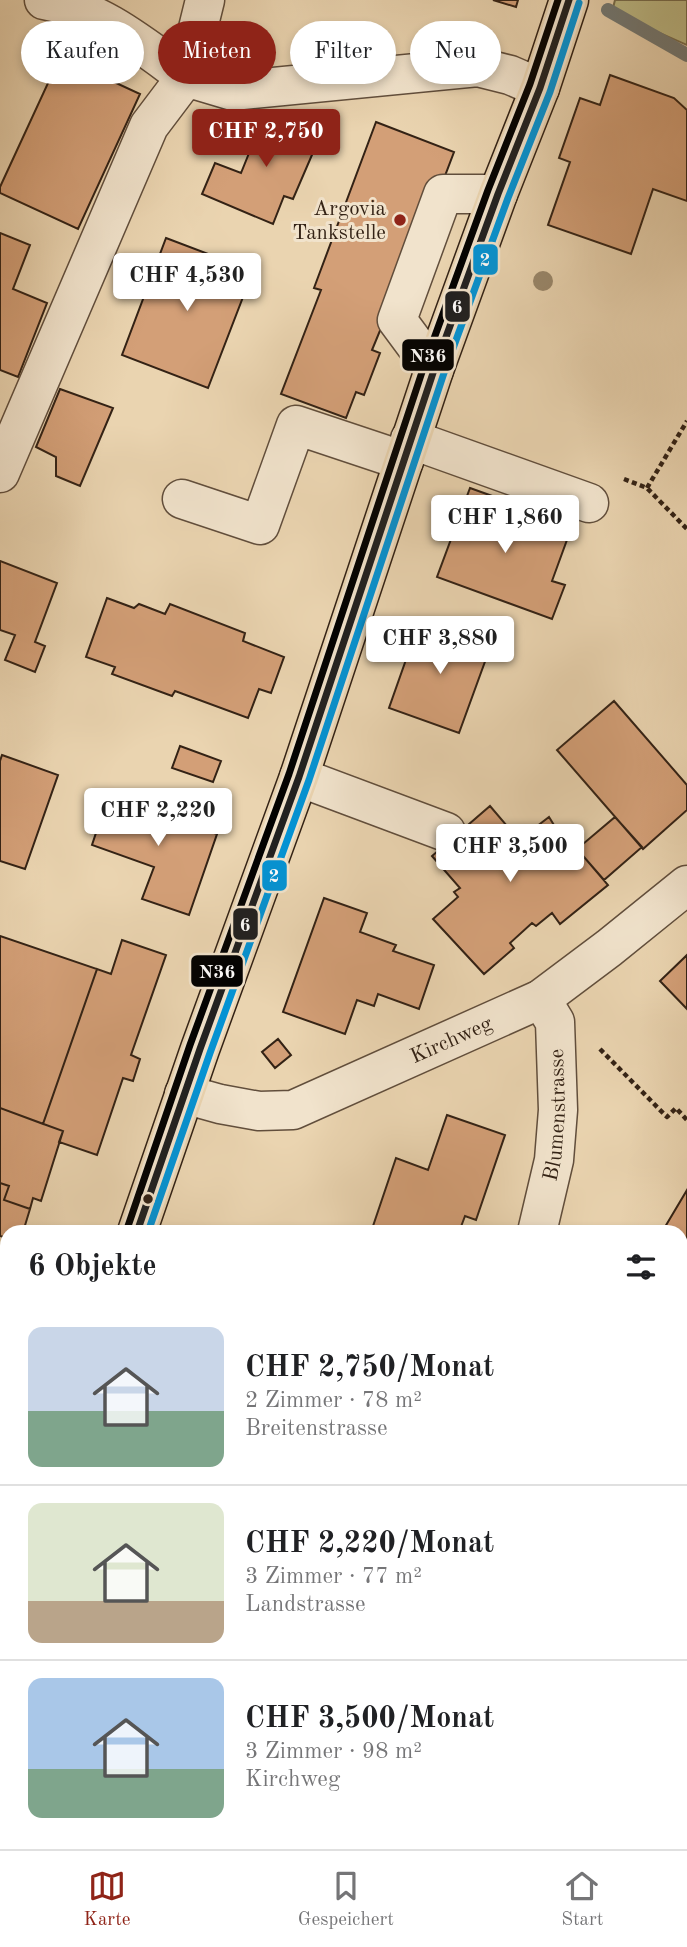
<!DOCTYPE html>
<html lang="de">
<head>
<meta charset="utf-8">
<style>
	:root { --surface:#fff; --page:#f2f2f2; --text:#202124; --muted:#757577; --line:#e0e0e0; --accent:#8f2418 }
	body { margin:0; font-family:"Old Standard TT",serif; background:var(--page); color:var(--text); height:100vh; display:flex; flex-direction:column; font-size:26px; white-space:nowrap }
	* { box-sizing:border-box; margin:0 }
	p { font-size:23px; color:var(--muted) }
	.icon { flex:none; width:38px; height:38px; fill:none; stroke:currentColor; stroke-width:2; stroke-linecap:round; stroke-linejoin:round }
	.map { position:relative; flex:1; overflow:hidden }
	.panel { position:absolute; left:0px; top:1225px; width:688px; height:625px; display:flex; flex-direction:column; background:var(--surface); border-radius:21px 21px 0 0; box-shadow:0 4px 10px #0003 }
	.panel>* { flex:none }
	.hud { position:absolute; left:21px; top:21px; width:646px; height:63px; display:flex; gap:14px }
	.price { position:absolute; translate:-50% -60px; padding:0 16px; border-radius:7px; background:#fff; color:#222; font-size:23px; line-height:46px; filter:drop-shadow(0 2px 4px #0008) }
	.price::after { content:''; position:absolute; left:50%; top:42px; width:21px; height:16px; margin-left:-10px; background:inherit; clip-path:polygon(0 0,100% 0,50% 100%) }
	.price.on { background:var(--accent); color:#fff }
	ul { padding:0; list-style:none }
	li { display:flex; align-items:center; gap:21px; height:175px; padding:0 28px }
	li+li { border-top:2px solid var(--line) }
	li span { display:grid; place-items:center; flex:none; width:196px; height:140px; border-radius:14px; color:#555 }
	li>.icon { margin-inline-start:auto }
	span .icon { width:84px; height:84px; fill:#fffc; stroke-width:1 }
	li b { font-size:30px }
	h2 { display:flex; justify-content:space-between; align-items:center; height:84px; padding:0 28px; font-size:30px }
	.chip { padding:0 24px; border-radius:32px; background:var(--surface); box-shadow:0 4px 10px #0003; font-size:24px; line-height:63px }
	.chip.on { background:var(--accent); color:#fff }
	.tabs { display:flex; justify-content:space-around; align-items:center; height:98px; border-top:2px solid var(--line); background:var(--surface); font-size:19px; color:var(--muted) }
	.tabs a { display:grid; justify-items:center; gap:4px }
	.tabs .on { color:var(--accent) }
	.map>svg:first-child { display:block }
	.green { fill:#bdbb87; stroke:#786e4e; stroke-width:2 }
	.lines { fill:none; stroke-linecap:round; stroke-linejoin:round }
	.stream { stroke:#737a76; stroke-width:14 }
	.building { fill:#d39f77; stroke:#332215; stroke-width:2 }
	.minor-casing { stroke:#614e3c; stroke-width:41 }
	.major-casing { stroke:#332215; stroke-width:41 }
	.path { stroke:#332215; stroke-width:4.5; stroke-dasharray:5 3.5; stroke-linecap:butt }
	.minor { stroke:#f1e3cc; stroke-width:38 }
	.major { stroke:#ead4b0; stroke-width:38 }
	.bus-1-casing { stroke:#f1e3cc; stroke-width:12 }
	.bus-2-casing { stroke:#f1e3cc; stroke-width:12 }
	.bus-3-casing { stroke:#f1e3cc; stroke-width:12 }
	.bus-1 { stroke:#202020; stroke-width:7 }
	.bus-2 { stroke:#0393d5; stroke-width:7 }
	.bus-3 { stroke:#000; stroke-width:7 }
	.tree { fill:#99876b }
	.poi-dot { fill:#8f2418; stroke:#f1e3cc; stroke-width:2.5 }
	.bus-dot { fill:#332215; stroke:#f1e3cc; stroke-width:2.5 }
	.labels { text-anchor:middle; stroke-width:6; stroke-linejoin:round; paint-order:stroke }
	.poi-label { font-size:21px; fill:#332215; stroke:#f1e3cc; text-anchor:end }
	.street-label { font-size:21px; fill:#332215; stroke:#f1e3cc }
	.line-badge { stroke:#f1e3cc; stroke-width:2.5 }
	.badge-label { font-size:19px; text-anchor:middle; font-weight:bold; fill:#fff }
</style>
</head>
<body>
<div class="map">
<svg width="687" height="1849" viewBox="0 0 687 1849">
	<rect width="100%" height="100%" fill="#ead4b0"/>
	<filter id="stains"><feTurbulence type="fractalNoise" baseFrequency=".00286" numOctaves="4"/><feColorMatrix values="0 0 0 0 .2 0 0 0 0 .09 0 0 0 0 .02 0 0 0 .5 -.17"/></filter>
	<radialGradient id="worn" r=".72"><stop offset=".6" stop-color="#630" stop-opacity="0"/><stop offset="1" stop-color="#630" stop-opacity=".3"/></radialGradient>
	<!-- green -->
	<path class="green" d="M615 0H687V45L612 12Z"/>
	<g class="lines">
		<!-- stream -->
		<path class="stream" d="M608 10 687 55"/>
	</g>
	<!-- building -->
	<path class="building" d="M493 0H518L516 7Z
		M60 57 140 94 78 229 0 193V187Z
		M610 75 674 98 687 110V201L653 189 631 254 548 225 570 162 559 158 580 98 600 105Z
		M266 111 321 134 293 199 284 196 273 224 202 194 215 163 241 173Z
		M376 122 454 152 391 318 386 316 372 350 380 353 364 395 356 392 346 418 281 394 321 290 314 288Z
		M0 233 30 245 13 289 47 303 18 377 0 370Z
		M166 238 253 271 208 388 122 355Z
		M60 389 113 408 80 486 56 476V457L36 447Z
		M470 488 537 512 533 524 568 537 552 581 565 585 552 619 437 577Z
		M0 561 57 583 35 642 45 646 35 672 5 660 15 635 0 630Z
		M107 598 134 608 139 604 165 614 170 604 245 633 243 641 284 657 271 693 259 689 248 718 175 691 172 696 112 674 115 667 86 657Z
		M420 620 491 645 459 733 389 708Z
		M614 701 687 785V810L643 849 557 750Z
		M180 746 221 761 213 782 172 768Z
		M2 755 58 775 25 869 0 861V761Z
		M110 791 190 819 188 824 217 834 189 915 142 899 154 867 92 845Z
		M490 806 519 840 549 817 557 830 562 826 577 849 608 885 560 924 552 913 536 926 532 923 510 943 514 948 484 974 433 919 458 897 454 892 460 888 432 856Z
		M615 817 642 847 604 880 577 849Z
		M324 898 367 913 360 932 396 945 393 951 434 965 419 1009 378 994 374 1006 357 1000 345 1034 283 1012Z
		M0 936 97 969 43 1124 0 1108Z
		M122 940 166 955 131 1055 140 1059 133 1081 123 1078 97 1155 59 1142 63 1131 43 1124 97 969 111 974Z
		M687 955V1009L660 981Z
		M278 1039 291 1055 275 1068 262 1052Z
		M0 1108 63 1131 41 1201 33 1198 30 1209 4 1200 9 1186 0 1183Z
		M447 1115 505 1135 476 1220 465 1216 459 1232H371L396 1158 428 1170Z
		M0 1183 9 1186 4 1200 30 1209 23 1232H7V1238L0 1236Z
		M687 1190V1253L681 1249V1232H662Z
		M687 1376V1483L681 1482V1399Z
		M681 1746 687 1753V1807L681 1813Z
		M301 1843H326L330 1849H290Z
		M342 1843H418L423 1849H333Z
		M573 1843H608L613 1849H566Z
		M608 1843H648L641 1849H613Z"/>
	<g class="lines">
		<defs>
			<g id="minor">
				<path d="M44 0C99 9 142 45 186 77L205 0"/>
				<path d="M434 370 397 320 443 194H498"/>
				<path d="M410 439 589 503"/>
				<path d="M0 473 149 126 186 77 233 91 478 67 510 75 540 88"/>
				<path d="M182 499 260 525 296 425 404 461"/>
				<path d="M299 777 446 832"/>
				<path id="s1" d="M184 1094 220 1104 259 1111 293 1110 541 999 609 948 687 885"/>
				<path id="s2" d="M537 1232 554 1160 558 1110 555 1022 541 999"/>
				<path d="M0 1296 7 1298"/>
				<path d="M0 1380 7 1383"/>
				<path d="M0 1792 7 1795"/>
			</g>
			<path id="major" d="M137 1232 200 1049 299 777 434 370 498 194 540 88 569 0
				M0 1559 7 1549"/>
		</defs>
		<!-- minor casing -->
		<use href="#minor" class="minor-casing"/>
		<!-- major casing -->
		<use href="#major" class="major-casing"/>
		<!-- path -->
		<path class="path" d="M624 479 647 488 687 529
			M647 488 687 421
			M600 1049 667 1117 676 1108 687 1120
			M681 1698 687 1705
			M247 1843 251 1849"/>
		<!-- minor -->
		<use href="#minor" class="minor"/>
		<!-- major -->
		<use href="#major" class="major"/>
		<defs>
			<path id="bus-1" d="M137 1232 200 1049 299 777 434 370 498 194 540 88 569 0"/>
			<path id="bus-2" d="M148 1232 210 1053 309 780 444 373 508 198 550 92 579 3"/>
			<path id="bus-3" d="M127 1229 190 1045 289 774 424 366 488 190 530 84 558 0"/>
		</defs>
		<!-- bus-1 casing -->
		<use href="#bus-1" class="bus-1-casing"/>
		<!-- bus-2 casing -->
		<use href="#bus-2" class="bus-2-casing"/>
		<!-- bus-3 casing -->
		<use href="#bus-3" class="bus-3-casing"/>
		<!-- bus-1 -->
		<use href="#bus-1" class="bus-1"/>
		<!-- bus-2 -->
		<use href="#bus-2" class="bus-2"/>
		<!-- bus-3 -->
		<use href="#bus-3" class="bus-3"/>
	</g>
	<!-- trees -->
	<circle class="tree" cx="543" cy="281" r="10"/>
	<!-- markers -->
	<circle class="poi-dot" cx="400" cy="220" r="7"/>
	<circle class="bus-dot" cx="148" cy="1199" r="6"/>
	<g class="labels">
		<!-- poi labels -->
		<g class="poi-label">
			<text x="386" y="215">Argovia<tspan x="386" dy="24">Tankstelle</tspan></text>
		</g>
		<!-- street labels -->
		<g class="street-label">
			<text dy="7" stroke="none"><textPath href="#s1" startOffset="284">Kirchweg</textPath></text>
			<text dy="7" stroke="none"><textPath href="#s2" startOffset="119">Blumenstrasse</textPath></text>
		</g>
	</g>
	<g class="line-badge">
		<rect x="472" y="243" width="27" height="33" rx="7" fill="#0393d5"/>
		<rect x="444" y="290" width="27" height="33" rx="7" fill="#202020"/>
		<rect x="401" y="338" width="54" height="34" rx="7" fill="#000"/>
		<rect x="261" y="859" width="27" height="33" rx="7" fill="#0393d5"/>
		<rect x="232" y="907" width="27" height="34" rx="7" fill="#202020"/>
		<rect x="190" y="954" width="54" height="34" rx="7" fill="#000"/>
	</g>
	<g class="badge-label">
		<text x="485" y="266">2</text>
		<text x="457" y="313">6</text>
		<text x="428" y="362">N36</text>
		<text x="274" y="882">2</text>
		<text x="245" y="931">6</text>
		<text x="217" y="978">N36</text>
	</g>
	<rect width="100%" height="100%" filter="url(#stains)"/>
	<rect width="100%" height="100%" fill="url(#worn)"/>
</svg>
<b class="price on" style="left:266px;top:169px">CHF 2,750</b>
<b class="price" style="left:187px;top:313px">CHF 4,530</b>
<b class="price" style="left:505px;top:555px">CHF 1,860</b>
<b class="price" style="left:440px;top:676px">CHF 3,880</b>
<b class="price" style="left:158px;top:848px">CHF 2,220</b>
<b class="price" style="left:510px;top:884px">CHF 3,500</b>
<div class="hud">
<a class="chip">Kaufen</a>
<a class="chip on">Mieten</a>
<a class="chip">Filter</a>
<a class="chip">Neu</a>
</div>
<section class="panel">
<h2>6 Objekte<svg class="icon" aria-label="filters" viewBox="0 0 24 24"><path d="M4 7h16M4 17h16"/><circle cx="9" cy="7" r="2"/><circle cx="15" cy="17" r="2"/></svg></h2>
<ul>
<li><span style="background:linear-gradient(#c9d6e8 60%,#7fa58c 0)"><svg class="icon" aria-label="home" viewBox="0 0 24 24"><path d="M3 11l9-7 9 7M6 9v11h12V9"/></svg></span><div><b>CHF 2,750/Monat</b><p>2 Zimmer · 78 m²</p><p>Breitenstrasse</p></div></li>
<li><span style="background:linear-gradient(#dfe7d0 70%,#b9a48a 0)"><svg class="icon" aria-label="home" viewBox="0 0 24 24"><path d="M3 11l9-7 9 7M6 9v11h12V9"/></svg></span><div><b>CHF 2,220/Monat</b><p>3 Zimmer · 77 m²</p><p>Landstrasse</p></div></li>
<li><span style="background:linear-gradient(#a9c7e8 65%,#7fa58c 0)"><svg class="icon" aria-label="home" viewBox="0 0 24 24"><path d="M3 11l9-7 9 7M6 9v11h12V9"/></svg></span><div><b>CHF 3,500/Monat</b><p>3 Zimmer · 98 m²</p><p>Kirchweg</p></div></li>
</ul>
</section>
</div>
<nav class="tabs">
<a class="on"><svg class="icon" aria-label="map" viewBox="0 0 24 24"><path d="M3 6l6-2 6 2 6-2v14l-6 2-6-2-6 2zM9 4v14M15 6v14"/></svg>Karte</a>
<a><svg class="icon" aria-label="saved" viewBox="0 0 24 24"><path d="M7 4h10v16l-5-4-5 4z"/></svg>Gespeichert</a>
<a><svg class="icon" aria-label="home" viewBox="0 0 24 24"><path d="M3 11l9-7 9 7M6 9v11h12V9"/></svg>Start</a>
</nav>
</body>
</html>
